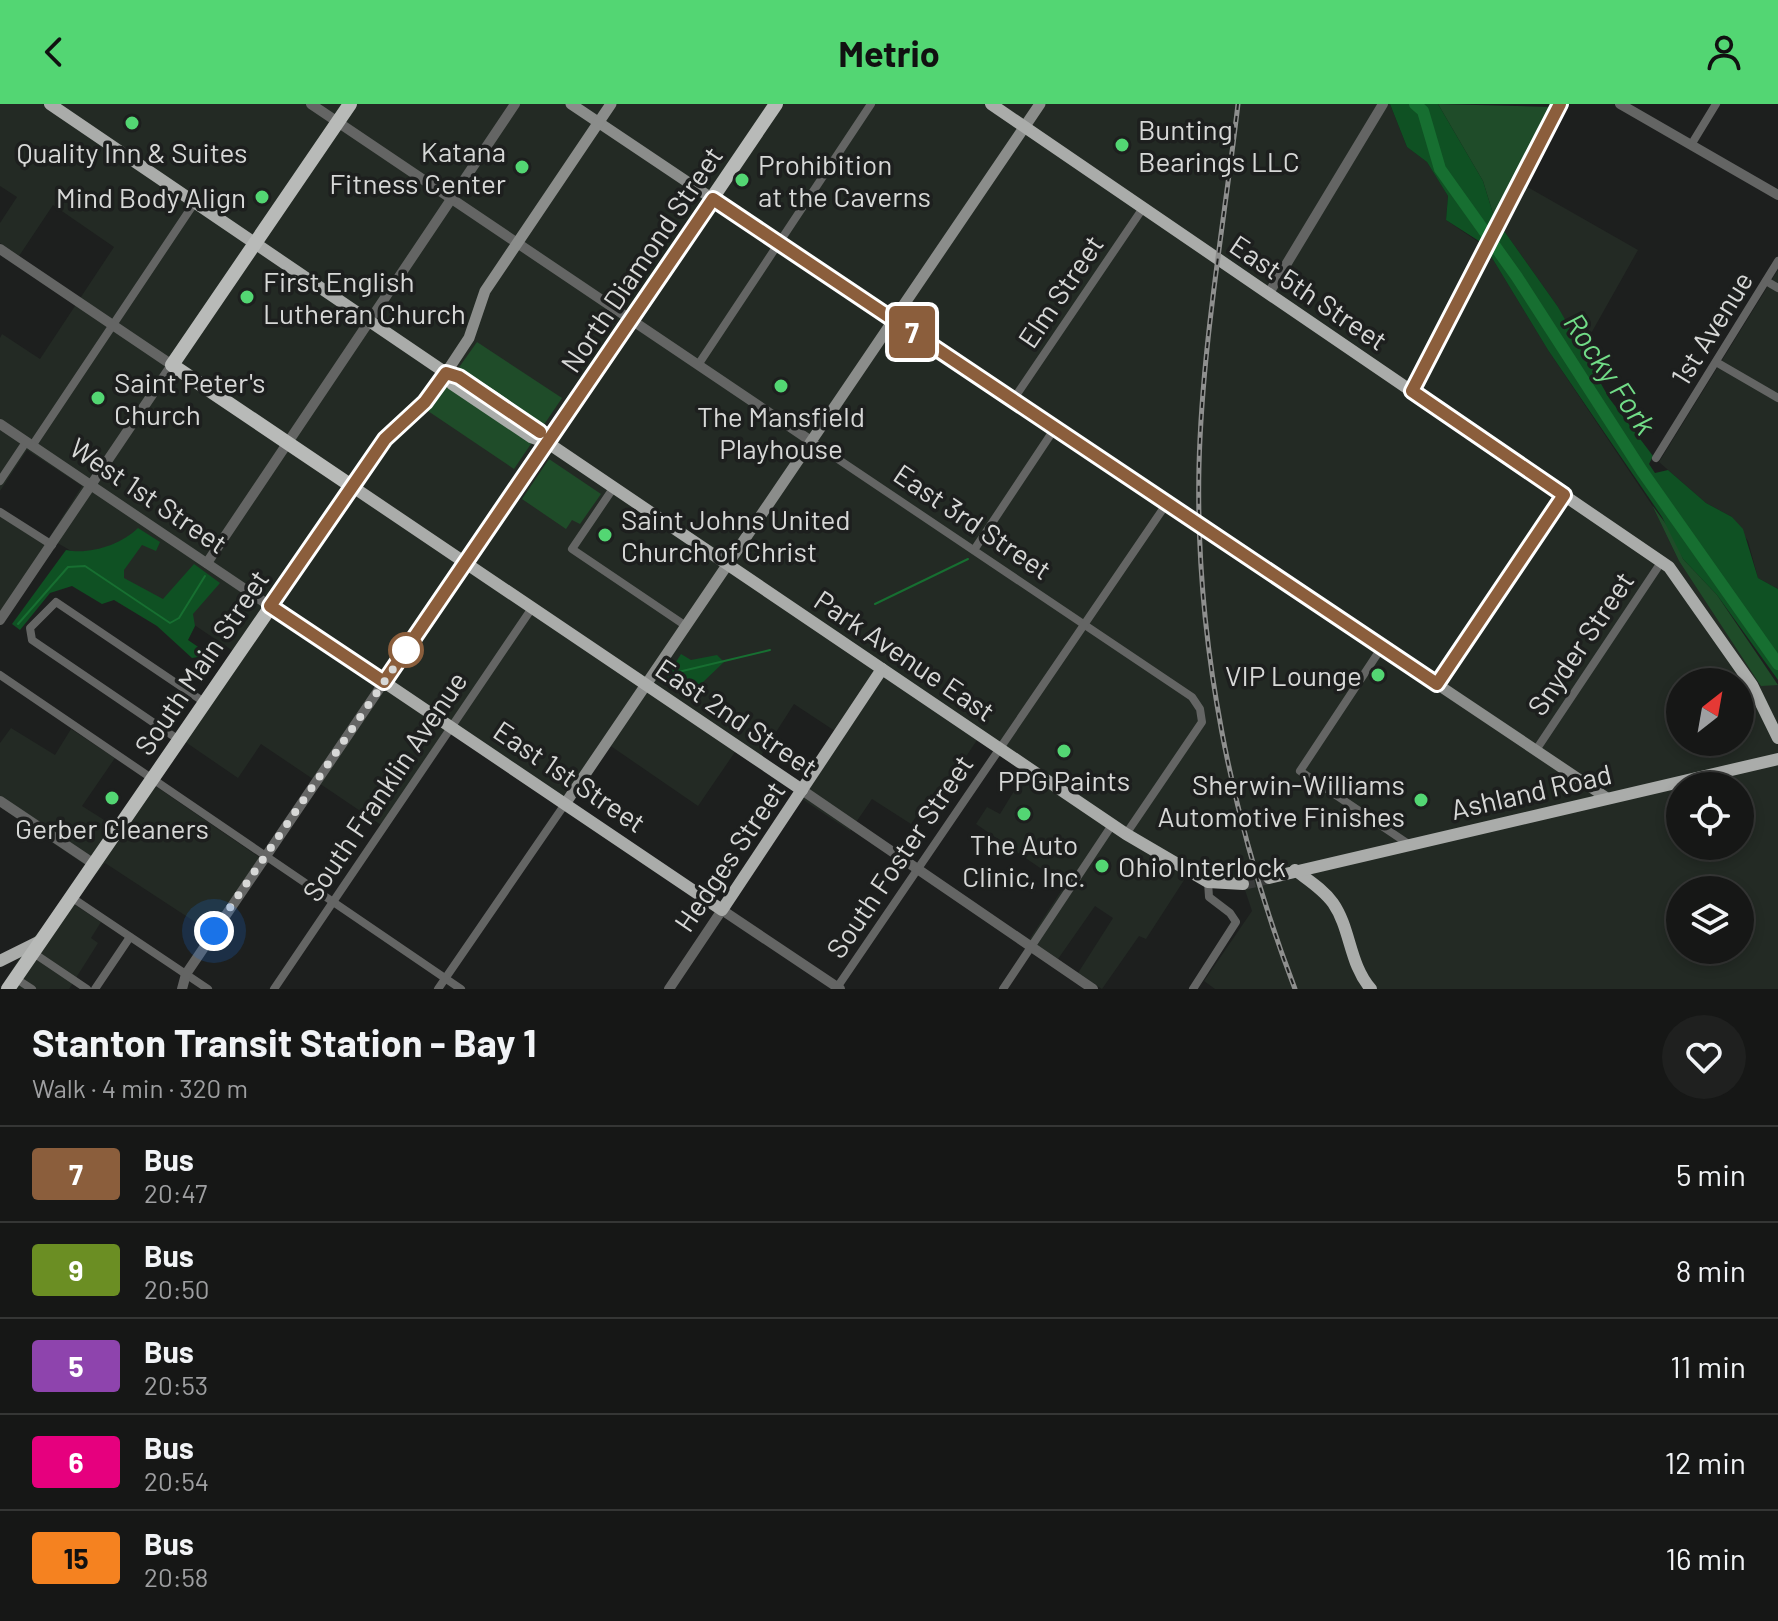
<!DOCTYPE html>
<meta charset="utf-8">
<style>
body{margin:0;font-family:Barlow,sans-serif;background:#1f201f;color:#f1f3f6;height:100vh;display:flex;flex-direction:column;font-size:30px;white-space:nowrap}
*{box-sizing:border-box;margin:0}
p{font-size:26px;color:#9e9fa1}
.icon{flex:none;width:44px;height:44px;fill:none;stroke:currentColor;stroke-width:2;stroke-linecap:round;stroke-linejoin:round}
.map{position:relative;height:885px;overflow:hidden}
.details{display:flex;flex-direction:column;background:#161716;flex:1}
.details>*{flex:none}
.badge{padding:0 16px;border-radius:6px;font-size:28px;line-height:52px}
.needle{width:52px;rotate:31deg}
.fabs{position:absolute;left:1666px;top:564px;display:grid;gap:16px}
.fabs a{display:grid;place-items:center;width:88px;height:88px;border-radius:50%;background:#161716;box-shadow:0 4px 12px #0003,0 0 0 2px #353635;font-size:40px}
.you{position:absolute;width:40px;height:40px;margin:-20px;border:6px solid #fff;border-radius:50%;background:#1a73e8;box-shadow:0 0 0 12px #1a73e833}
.map>.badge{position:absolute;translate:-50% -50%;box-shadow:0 0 0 4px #fff}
.round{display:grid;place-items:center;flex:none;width:84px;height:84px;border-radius:42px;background:#1f201f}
.head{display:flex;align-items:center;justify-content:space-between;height:136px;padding:0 32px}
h1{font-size:38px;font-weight:700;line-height:60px}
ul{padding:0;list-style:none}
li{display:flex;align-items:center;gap:24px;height:96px;padding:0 32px;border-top:2px solid #353635}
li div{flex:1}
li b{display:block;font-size:30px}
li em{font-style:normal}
li .badge{min-width:88px;font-weight:700;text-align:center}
header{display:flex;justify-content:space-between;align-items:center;height:104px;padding:0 32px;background:#53d673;color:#111;font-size:36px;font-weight:700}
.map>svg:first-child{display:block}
.built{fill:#232a24;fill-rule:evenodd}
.green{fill:#1f4c29}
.forest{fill:#0f5123}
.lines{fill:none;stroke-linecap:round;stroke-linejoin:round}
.stream{stroke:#176f31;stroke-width:2}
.river{stroke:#176f31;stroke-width:12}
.primary-tunnel{stroke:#393b3a;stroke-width:12;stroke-dasharray:12 6;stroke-linecap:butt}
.minor{stroke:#646564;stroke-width:8}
.tertiary{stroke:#646564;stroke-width:10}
.secondary{stroke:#8b8d8b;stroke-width:11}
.primary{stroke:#aaacaa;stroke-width:12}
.trunk{stroke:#b8bab8;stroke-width:14}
.rail-casing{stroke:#8e8f8e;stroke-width:5}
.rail{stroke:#1d1f1e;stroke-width:2;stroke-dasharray:6;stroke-linecap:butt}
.line-casing{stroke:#fff;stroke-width:18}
.line{stroke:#8b5e3c;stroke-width:12}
.walk{stroke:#d7d8d7;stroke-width:8;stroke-dasharray:0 14.4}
.poi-dot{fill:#53d673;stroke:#1d1f1e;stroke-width:3}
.stop-dot{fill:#fff;stroke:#8b5e3c;stroke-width:4}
.labels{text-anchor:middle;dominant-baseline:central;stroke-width:7;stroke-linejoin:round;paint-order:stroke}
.poi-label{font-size:28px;fill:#d7d8d7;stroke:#1d1f1e;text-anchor:start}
.street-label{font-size:28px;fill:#d7d8d7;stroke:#1d1f1e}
.water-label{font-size:30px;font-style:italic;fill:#71dc87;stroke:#1d1f1e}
</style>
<header><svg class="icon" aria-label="back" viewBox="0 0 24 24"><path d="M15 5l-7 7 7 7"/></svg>Metrio<svg class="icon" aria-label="person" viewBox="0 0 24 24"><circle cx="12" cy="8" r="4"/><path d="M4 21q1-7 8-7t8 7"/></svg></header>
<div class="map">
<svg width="1778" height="885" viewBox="0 0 1778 885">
<rect width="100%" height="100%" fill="#1d1f1e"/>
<!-- built -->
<g class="built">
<path d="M0,0H1390L1407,43L1427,58L1448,92L1446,116L1480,139L1489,149L1548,246L1652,401L1679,457L1761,581H1778V885H1215L1204,877L1252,807L1243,780L1188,770L1146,835L1139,832L1102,885L1078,869L1113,814L1095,802L1058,855L1029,836L1065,781L976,720L987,703L1000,710L1025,669L977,636L938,695L931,690L911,720L872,695L850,727L802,695L844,633L794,600L755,661L735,648L698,702L602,636L558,701L451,629L387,725L261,640L238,674L181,635L239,551L172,506L49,434L82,382L27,346L0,387V234L2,230L40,255L114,143L53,101L19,152L0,139V119L17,93L0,82ZM1680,578H1740V638H1680ZM1680,682H1740V742H1680ZM1680,786H1740V846H1680Z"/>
<path d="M1524,81L1638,146L1580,249L1558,203L1502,124Z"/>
<path d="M1778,166V485L1758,474L1748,437L1732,413L1706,399L1659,358Z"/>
<path d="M0,412L50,444L0,516Z"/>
<path d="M11,624L55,651L71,625L115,654L82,702L117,724L148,677L262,755L212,829L105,759L97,769L0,703V639Z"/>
<path d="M66,795L101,818L91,834L98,839L69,885H0L28,840Z"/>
</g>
<!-- green -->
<g class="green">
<path d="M1438,0L1551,3L1495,116L1483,77Z"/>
<path d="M477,238L562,294L514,365L428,307Z"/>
<path d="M549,355L601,390L580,420L572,416L566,425L522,395Z"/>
<path d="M1652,401L1674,431L1683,455L1717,491L1778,581L1761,582L1679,457Z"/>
</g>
<!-- forest -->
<g class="forest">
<path d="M1390,0H1438L1483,77L1495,116L1482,139L1446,116L1448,92L1427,58L1407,43Z"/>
<path d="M1502,124L1558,203L1609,294L1653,352L1649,360L1655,369L1668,366L1706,399L1732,413L1743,425L1758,474L1778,485V576L1717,491L1683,455L1662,413L1548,246L1489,149Z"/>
<path d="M138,424L160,438L156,447L142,441L124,466V474L163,495L194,460L220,479L193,510L195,522L188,536L207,549L205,552L192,554L157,522L114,496L102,500L72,482L50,489L20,526L12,520L66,446C89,451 121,441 138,424Z"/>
<path d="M681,550L691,556L717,551L724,558L703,578L706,586L697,590L694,597L664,577Z"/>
</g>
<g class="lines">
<!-- stream -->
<g class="stream">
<path d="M875,500L968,455"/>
<path d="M18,520L68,463L85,462L170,519L179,514L205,472"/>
<path d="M674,569L770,546"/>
</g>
<!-- river -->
<path class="river" d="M1415,0L1423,7L1440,65L1517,173L1642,367L1778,560"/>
<!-- primary-tunnel -->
<path class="primary-tunnel" d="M1243,780L1269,774"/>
<!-- minor -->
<g class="minor">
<path d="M1691,41L1716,0"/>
<path d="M1766,177L1778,184"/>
<path d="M1716,258L1778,294"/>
<path d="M698,261L871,0"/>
<path d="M1013,296L1143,104"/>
<path d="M811,337L1192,593L1200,605L1202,618L1126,730"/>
<path d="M32,342L195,98"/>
<path d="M1656,354L1778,157"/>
<path d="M0,377L26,338"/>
<path d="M614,383L572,445L686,522"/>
<path d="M0,408L52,441"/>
<path d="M974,446L1055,324"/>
<path d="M1382,543L1300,667L1407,739"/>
<path d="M0,571L461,885"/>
<path d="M1437,580L1564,391"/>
<path d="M179,636L32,536L30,524L56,498L204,598"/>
<path d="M1536,646L1662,457"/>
<path d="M71,793L208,885"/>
<path d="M32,848L87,885"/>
<path d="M15,874L32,885"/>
<path d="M95,885L130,833"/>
<path d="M274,885L532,504"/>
<path d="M438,885L565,700"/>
<path d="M836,885L1167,399"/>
<path d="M1003,885L1112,721"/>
<path d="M1193,885L1236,818L1230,809L1209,793L1208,778"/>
</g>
<!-- tertiary -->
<g class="tertiary">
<path d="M311,0L811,337"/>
<path d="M1620,0L1778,91"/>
<path d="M0,145L172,261L0,516"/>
<path d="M1269,189L1383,0"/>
<path d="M0,320L270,502"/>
<path d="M207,459L515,0"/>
<path d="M802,686L1093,885"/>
<path d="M0,697L94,760"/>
<path d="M182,885L186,870L384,578"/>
<path d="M669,885L722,806L840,885"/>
</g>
<!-- secondary -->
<g class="secondary">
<path d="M571,0L1607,694"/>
<path d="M1412,287L1560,0"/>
<path d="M353,383L385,335L432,290L469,234L485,187L611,0"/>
<path d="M565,700L1040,0"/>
</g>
<!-- primary -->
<g class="primary">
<path d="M50,0L446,269C472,274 532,318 548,339L1126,730L1208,778L1243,780"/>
<path d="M991,0L1669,463L1752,581L1778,634"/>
<path d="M446,269L452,280L531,333L548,339"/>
<path d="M353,383L802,686"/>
<path d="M384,578L722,806L882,565"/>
<path d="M1295,766C1308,776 1323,785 1333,799C1351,825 1349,860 1371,885"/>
<path d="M1269,774L1778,655"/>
<path d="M0,857L40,837"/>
</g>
<!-- trunk -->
<g class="trunk">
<path d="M270,502L384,578L776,0"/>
<path d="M8,885L353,383L172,261L350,0"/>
</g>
<!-- rail casing -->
<g class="rail-casing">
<path id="rail" d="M1238,0C1224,120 1202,242 1199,362C1195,539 1232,720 1295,885"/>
</g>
<!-- rail -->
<use href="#rail" class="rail"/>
</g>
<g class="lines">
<!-- line casing -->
<g class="line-casing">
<path id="line" d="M540,328L459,273L446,269L425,298L385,335L270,502L384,578L713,95L1437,580L1564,391L1412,287L1560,0"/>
</g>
<!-- line -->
<use href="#line" class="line"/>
<!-- walk -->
<path class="walk" d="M214,827L406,546"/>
</g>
<!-- markers -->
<g class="poi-dot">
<circle cx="132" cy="19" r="8"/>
<circle cx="1122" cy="41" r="8"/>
<circle cx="522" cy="63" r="8"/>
<circle cx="742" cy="76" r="8"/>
<circle cx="262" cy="93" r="8"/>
<circle cx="247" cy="193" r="8"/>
<circle cx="781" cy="282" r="8"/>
<circle cx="98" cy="294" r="8"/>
<circle cx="605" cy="431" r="8"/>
<circle cx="1378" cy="571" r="8"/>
<circle cx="1064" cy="647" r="8"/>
<circle cx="112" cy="694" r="8"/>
<circle cx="1421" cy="696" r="8"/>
<circle cx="1024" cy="710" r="8"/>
<circle cx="1102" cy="762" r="8"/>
</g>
<circle class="stop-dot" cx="406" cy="546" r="16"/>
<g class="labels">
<!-- poi labels -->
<g class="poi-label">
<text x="1138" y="25">Bunting<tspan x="1138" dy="32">Bearings LLC</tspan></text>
<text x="506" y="47" text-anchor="end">Katana<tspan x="506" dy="32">Fitness Center</tspan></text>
<text x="132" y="48" text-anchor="middle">Quality Inn &amp; Suites</text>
<text x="758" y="60">Prohibition<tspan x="758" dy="32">at the Caverns</tspan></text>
<text x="246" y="93" text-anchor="end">Mind Body Align</text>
<text x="263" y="177">First English<tspan x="263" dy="32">Lutheran Church</tspan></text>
<text x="114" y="278">Saint Peter's<tspan x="114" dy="32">Church</tspan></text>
<text x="781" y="312" text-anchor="middle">The Mansfield<tspan x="781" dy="32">Playhouse</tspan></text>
<text x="621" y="415">Saint Johns United<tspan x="621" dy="32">Church of Christ</tspan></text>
<text x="1362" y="571" text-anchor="end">VIP Lounge</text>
<text x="1064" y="676" text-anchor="middle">PPG Paints</text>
<text x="1405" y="680" text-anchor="end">Sherwin-Williams<tspan x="1405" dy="32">Automotive Finishes</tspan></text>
<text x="112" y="724" text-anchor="middle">Gerber Cleaners</text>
<text x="1024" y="740" text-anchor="middle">The Auto<tspan x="1024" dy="32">Clinic, Inc.</tspan></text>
<text x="1118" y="762">Ohio Interlock</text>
</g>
<!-- street labels -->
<g class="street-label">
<text transform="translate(641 155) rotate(-56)">North Diamond Street</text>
<text transform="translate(1060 187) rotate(-56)">Elm Street</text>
<text transform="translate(1309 188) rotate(34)">East 5th Street</text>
<text transform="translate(1711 224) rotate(-58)">1st Avenue</text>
<text transform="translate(149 391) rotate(34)">West 1st Street</text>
<text transform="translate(973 417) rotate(34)">East 3rd Street</text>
<text transform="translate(1580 539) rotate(-56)">Snyder Street</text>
<text transform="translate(905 551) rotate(34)">Park Avenue East</text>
<text transform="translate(201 558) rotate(-56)">South Main Street</text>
<text transform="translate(737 613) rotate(34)">East 2nd Street</text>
<text transform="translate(570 672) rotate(34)">East 1st Street</text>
<text transform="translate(384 682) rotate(-56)">South Franklin Avenue</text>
<text transform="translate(1531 687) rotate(-13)">Ashland Road</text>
<text transform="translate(729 752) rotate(-56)">Hedges Street</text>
<text transform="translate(899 752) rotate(-56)">South Foster Street</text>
</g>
<!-- water labels -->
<g class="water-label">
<text transform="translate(1611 269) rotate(56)">Rocky Fork</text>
</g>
</g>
</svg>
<div class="fabs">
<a><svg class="needle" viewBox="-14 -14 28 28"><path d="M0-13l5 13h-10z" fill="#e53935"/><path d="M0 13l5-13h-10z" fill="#9e9fa1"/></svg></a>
<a><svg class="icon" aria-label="locate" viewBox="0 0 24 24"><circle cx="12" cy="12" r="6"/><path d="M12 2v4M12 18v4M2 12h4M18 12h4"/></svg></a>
<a><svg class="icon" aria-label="layers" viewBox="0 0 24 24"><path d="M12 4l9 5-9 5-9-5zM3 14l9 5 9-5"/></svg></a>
</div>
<div class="you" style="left:214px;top:827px"></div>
<b class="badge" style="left:912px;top:228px;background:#8b5e3c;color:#fff">7</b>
</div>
<section class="details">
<div class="head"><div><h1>Stanton Transit Station - Bay 1</h1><p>Walk · 4 min · 320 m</p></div><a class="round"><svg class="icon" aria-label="heart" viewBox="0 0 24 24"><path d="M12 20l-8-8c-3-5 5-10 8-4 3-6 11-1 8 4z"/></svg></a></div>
<ul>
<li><span class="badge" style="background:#8b5e3c;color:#fff">7</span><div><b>Bus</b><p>20:47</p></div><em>5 min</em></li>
<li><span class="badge" style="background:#6b8e23;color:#fff">9</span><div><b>Bus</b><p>20:50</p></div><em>8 min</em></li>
<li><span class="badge" style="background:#8e44ad;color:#fff">5</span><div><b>Bus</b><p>20:53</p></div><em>11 min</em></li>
<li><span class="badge" style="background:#e6007e;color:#fff">6</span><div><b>Bus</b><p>20:54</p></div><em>12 min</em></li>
<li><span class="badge" style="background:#f58220;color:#111">15</span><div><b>Bus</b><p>20:58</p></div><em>16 min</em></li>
</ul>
</section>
